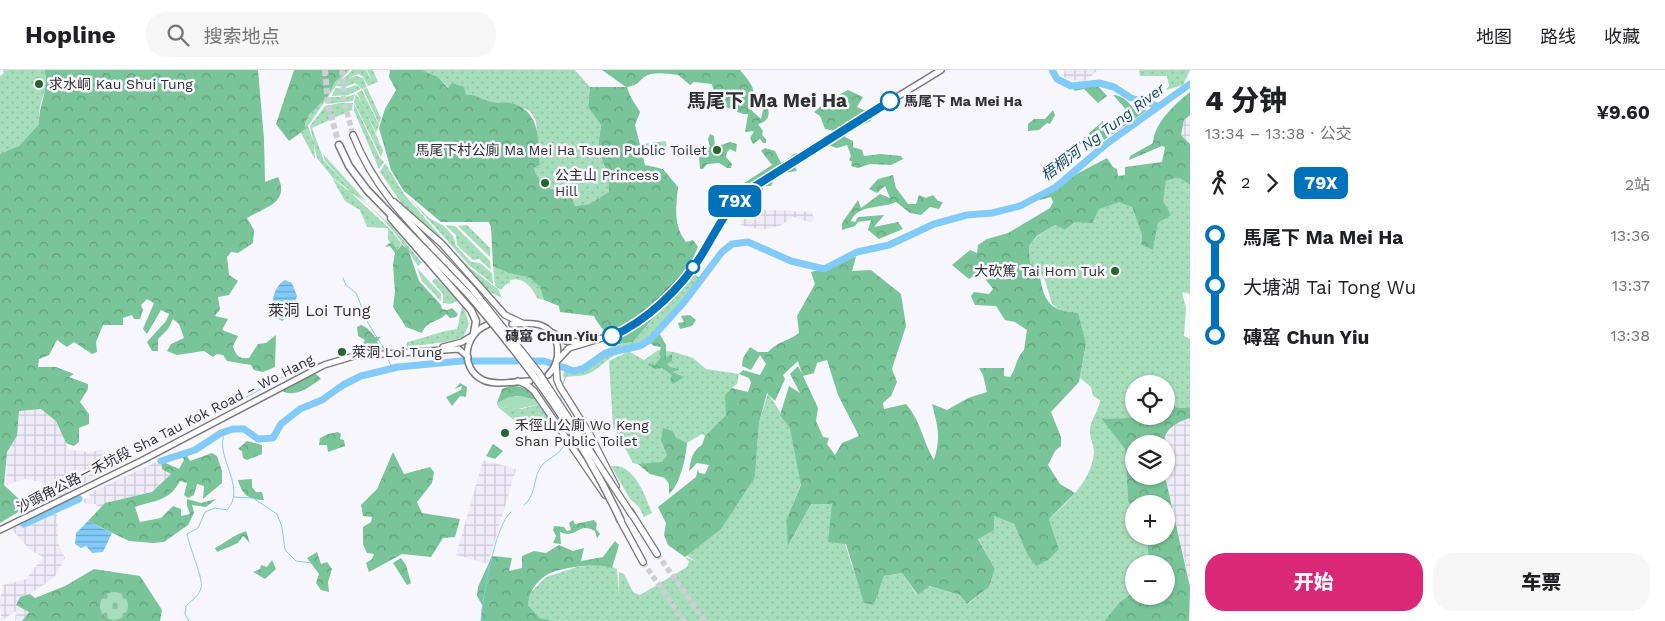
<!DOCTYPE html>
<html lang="zh">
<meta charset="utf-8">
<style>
body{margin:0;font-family:"Work Sans","Noto Sans SC",sans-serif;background:#f6f6f6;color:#202124;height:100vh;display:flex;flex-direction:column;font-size:19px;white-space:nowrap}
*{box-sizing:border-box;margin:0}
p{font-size:16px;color:#757577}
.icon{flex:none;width:28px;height:28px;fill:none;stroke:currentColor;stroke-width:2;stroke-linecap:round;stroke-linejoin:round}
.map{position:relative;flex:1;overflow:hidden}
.drawer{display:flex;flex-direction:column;background:#fff;width:475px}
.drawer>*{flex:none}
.badge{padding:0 10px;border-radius:8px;font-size:18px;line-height:32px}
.controls{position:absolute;left:1125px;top:305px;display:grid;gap:10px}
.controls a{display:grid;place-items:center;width:50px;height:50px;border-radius:50%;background:#fff;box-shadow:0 1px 4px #0004;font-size:25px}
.map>.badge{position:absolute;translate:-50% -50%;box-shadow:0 0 0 2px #fff}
.legs{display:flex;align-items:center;gap:8px;height:55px;padding:0 15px;font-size:16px}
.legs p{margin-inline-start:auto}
.headline{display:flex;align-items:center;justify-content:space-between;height:85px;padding:0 15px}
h1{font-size:28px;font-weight:800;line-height:38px}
.primary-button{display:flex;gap:10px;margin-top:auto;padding:10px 15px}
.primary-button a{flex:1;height:58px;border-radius:20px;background:#db2777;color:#fff;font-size:20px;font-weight:800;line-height:58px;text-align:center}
.primary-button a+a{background:#f6f6f6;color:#202124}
ul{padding:0 15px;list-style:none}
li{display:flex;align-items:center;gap:18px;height:50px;font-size:19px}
li i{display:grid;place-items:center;width:8px;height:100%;margin:0 6px;background:currentColor}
li i::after{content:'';width:12px;height:12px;margin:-6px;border:4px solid;border-radius:50%;background:#fff}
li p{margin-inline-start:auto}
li:first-child i{background:linear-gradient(#0000 50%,currentColor 0)}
li:last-child i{background:linear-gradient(currentColor 50%,#0000 0)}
header{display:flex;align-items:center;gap:30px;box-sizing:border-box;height:70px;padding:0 25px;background:#fff;border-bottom:1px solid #e0e0e0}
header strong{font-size:24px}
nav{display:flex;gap:28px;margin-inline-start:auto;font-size:18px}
.search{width:350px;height:45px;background:#f6f6f6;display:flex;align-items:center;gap:12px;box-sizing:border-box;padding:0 18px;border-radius:20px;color:#757577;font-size:19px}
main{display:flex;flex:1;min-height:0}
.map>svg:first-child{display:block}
.industrial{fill:url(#industrial-grid)}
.grass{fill:url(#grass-dots)}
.forest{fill:url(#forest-crowns);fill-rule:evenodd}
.cemetery{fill:url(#cemetery-stones)}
.park{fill:url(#park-crowns)}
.garden{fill:#a6ddbb}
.water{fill:url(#water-rules)}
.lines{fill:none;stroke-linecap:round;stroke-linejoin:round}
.stream{stroke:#81cafa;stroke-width:1}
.river{stroke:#81cafa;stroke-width:7}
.trunk-tunnel{stroke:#d0ced5;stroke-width:5.5;stroke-dasharray:5.5 3;stroke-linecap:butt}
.motorway-tunnel{stroke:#d0ced5;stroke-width:6;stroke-dasharray:6 3;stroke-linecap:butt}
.secondary-casing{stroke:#7b797f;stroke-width:8}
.trunk-casing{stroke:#7b797f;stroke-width:8}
.motorway-casing{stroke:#7b797f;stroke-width:9}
.secondary{stroke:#fff;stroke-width:5}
.trunk{stroke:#fff;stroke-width:5.5}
.motorway{stroke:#fff;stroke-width:6}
.trunk-bridge-casing{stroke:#7b797f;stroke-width:8;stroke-linecap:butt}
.motorway-bridge-casing{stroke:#7b797f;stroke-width:9;stroke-linecap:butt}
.trunk-bridge{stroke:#fff;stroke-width:5.5}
.motorway-bridge{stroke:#fff;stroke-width:6}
.line-1-casing{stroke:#fff;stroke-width:11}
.line-1{stroke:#0072bc;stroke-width:8}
.poi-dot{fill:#28662e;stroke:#f8f6fd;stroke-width:2}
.stop-1-dot{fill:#fff;stroke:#0072bc;stroke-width:2.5}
.labels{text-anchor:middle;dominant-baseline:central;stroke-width:5;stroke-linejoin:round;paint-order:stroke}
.poi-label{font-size:14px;fill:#313033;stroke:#f8f6fd;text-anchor:start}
.stop-label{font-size:14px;font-weight:bold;fill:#313033;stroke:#f8f6fd;text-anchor:start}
.street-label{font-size:14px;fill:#313033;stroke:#f8f6fd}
.water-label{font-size:15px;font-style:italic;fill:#134c6b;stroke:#f8f6fd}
.quarter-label{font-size:16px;fill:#313033;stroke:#f8f6fd}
.district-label{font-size:19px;font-weight:bold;fill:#313033;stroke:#f8f6fd}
</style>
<header>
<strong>Hopline</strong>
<div class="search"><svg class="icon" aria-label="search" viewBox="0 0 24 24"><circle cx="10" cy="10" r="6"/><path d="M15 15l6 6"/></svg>搜索地点</div>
<nav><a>地图</a><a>路线</a><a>收藏</a></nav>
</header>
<main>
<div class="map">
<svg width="1190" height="551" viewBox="0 0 1190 551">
<defs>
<pattern id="industrial-grid" width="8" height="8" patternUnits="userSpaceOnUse" patternTransform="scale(1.25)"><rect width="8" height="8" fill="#efebf9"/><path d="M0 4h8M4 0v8" fill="none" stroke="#cdcad6"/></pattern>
<pattern id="grass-dots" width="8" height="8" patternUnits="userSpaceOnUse" patternTransform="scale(1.25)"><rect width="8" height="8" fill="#a6ddbb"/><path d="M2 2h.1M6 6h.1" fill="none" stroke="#8fbea1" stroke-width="1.8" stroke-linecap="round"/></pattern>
<pattern id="forest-crowns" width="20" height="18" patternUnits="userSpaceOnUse" patternTransform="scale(1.25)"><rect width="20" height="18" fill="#79c498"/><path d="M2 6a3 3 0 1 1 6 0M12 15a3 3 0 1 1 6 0" fill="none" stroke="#64a07d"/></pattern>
<pattern id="cemetery-stones" width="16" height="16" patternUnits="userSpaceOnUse" patternTransform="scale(1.25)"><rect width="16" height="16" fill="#a6ddbb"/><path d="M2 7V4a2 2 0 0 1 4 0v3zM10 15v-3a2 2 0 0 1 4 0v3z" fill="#8fbea1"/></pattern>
<pattern id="park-crowns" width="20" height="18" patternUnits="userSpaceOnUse" patternTransform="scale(1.25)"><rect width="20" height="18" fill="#a6ddbb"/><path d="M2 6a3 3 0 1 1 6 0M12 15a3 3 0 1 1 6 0" fill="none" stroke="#8fbea1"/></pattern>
<pattern id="water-rules" width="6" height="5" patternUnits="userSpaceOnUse" patternTransform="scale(1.25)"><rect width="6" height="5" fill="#81cafa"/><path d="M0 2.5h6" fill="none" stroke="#6aa4cb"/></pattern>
</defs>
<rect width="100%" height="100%" fill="#f8f6fd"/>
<!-- industrial -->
<g class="industrial">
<path d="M1065,0H1098L1087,10L1080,12L1063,7Z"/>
<path d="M1190,45V74L1181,65L1184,50Z"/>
<path d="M751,122L753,136L757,139L812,142L814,148L812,153L794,147L779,156L762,160L740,155L750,138L747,126Z"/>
<path d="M41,339L58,352L68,380L90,382L103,379L109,399L51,432L42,412L24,409L6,415L7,382L17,366L19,341Z"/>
<path d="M1190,348V513L1165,406L1166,374H1164V370L1174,354Z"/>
<path d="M483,390L516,399L488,494L456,485Z"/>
<path d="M154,393H160L162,399L171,404L152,422L105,433L100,439L96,434H86L81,430L90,427L89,423Z"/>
<path d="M57,443L58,473L65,488L54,508L30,524L18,528L16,535L29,542L23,550L15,551L16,541L1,551L0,529L3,515L26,509L43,487L30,480L11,459L20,453L22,458Z"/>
</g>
<!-- grass -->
<g class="grass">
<path d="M3,0H44L46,5L55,4C44,19 38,35 39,54L19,76L3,84H0V6L4,3Z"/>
<path d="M348,0H350C333,16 322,37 308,56L314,73L315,89L301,63L306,59L305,53L309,45L328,26L335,12Z"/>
<path d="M352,0H366L373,13L367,0H373L378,12L368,16L363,7L359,4L342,10Z"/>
<path d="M421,0H575L590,17L588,37L601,55L598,78L608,105L609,122L589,134L575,136L571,126C554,121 539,116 534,98L540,95L536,51L530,41L514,34L484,31L466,25L464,22L449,18L439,8Z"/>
<path d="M1139,0H1190L1183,15L1166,20L1169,16L1167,6H1140Z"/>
<path d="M356,6L363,8L367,17L362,19L355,13L345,17L336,16L341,10Z"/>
<path d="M356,15L361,19L348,25L332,26L335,18L345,19Z"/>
<path d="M367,18L381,48L379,54L363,19Z"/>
<path d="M362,20L379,55L376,63L357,23Z"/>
<path d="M355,24L353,31L326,34L331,27H347Z"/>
<path d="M356,24C368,41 374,63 383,80L381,87L354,32Z"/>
<path d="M340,33H353L352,40L312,58L324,91L355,124L325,91L323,84L366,131L358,126L392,156L422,193L418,196C401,169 378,139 350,122L390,159L402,174L397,180L388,170V158L367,157L360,140L345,131L332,108L349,121L348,119L333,108L317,88L310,56L325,36Z"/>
<path d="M354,33L380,88L384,92L379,99L354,41Z"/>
<path d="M385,93L404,124L450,177L470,198L498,219L502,228L488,221L440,170L402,134L380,102Z"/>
<path d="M1177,106L1190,115V224L1182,222L1186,238L1184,266L1190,269V338H1176L1174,325L1169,339H1166V314H1134L1135,346L1128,350L1102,348L1125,379L1128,431L1134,438V466H1147L1149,494H1134V521L1120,532L1104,551H549L540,548L528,535V525L546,507L577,497L604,494L617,499L619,524V502L624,504L633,522L640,525L687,497L689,492L685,487L695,491L686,485L755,407L759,353L768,323L794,364L801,414L786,450L789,475L811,434H833L851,493L867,532L874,535L884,506L902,503L917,525L928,516L960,525L968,534L989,517L995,499L978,468L994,446L1014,454L1027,484L1059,479L1049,449C1068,432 1092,410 1094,382C1094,375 1089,367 1090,359C1091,348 1099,341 1100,330L1093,326L1091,317L1080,308L1086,274L1064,243L1052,234L1045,210L1038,199L1030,193L1029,176L1038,166L1055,155L1066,160C1076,150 1106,130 1120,132C1124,133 1128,135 1132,137L1142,165L1141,175L1153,180L1166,111Z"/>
<path d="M408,127L429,148L444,156L453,166L456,176L471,192L480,193L492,203L493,214L470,196Z"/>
<path d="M445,155L455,156L490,191L491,200L479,189L473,190L457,175L456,165Z"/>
<path d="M467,155L490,178V187L458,156Z"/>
<path d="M493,196L508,203L530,206L540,217L544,230L537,228C532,217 523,206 510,210V213L505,215L501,220L495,216Z"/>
<path d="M417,198L441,224V231L422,211Z"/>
<path d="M692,203L703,209L660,255L646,274L630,282L644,290L658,280L674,282L693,288L706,299L739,304L737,314L732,318L726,345L705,366L702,364L687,373L679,370L673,361L661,371L667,385L661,394L645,396L633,393L613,356L609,291L627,282C609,284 605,295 590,303C582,307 571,306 563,307L565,294L574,298L587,295C597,280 616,274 633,272Z"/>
<path d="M436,208L458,231L450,234L443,233V224L432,211Z"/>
<path d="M463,235L469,254L463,267L445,272L407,277V272C424,268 441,261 457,259C460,251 459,244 463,235Z"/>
<path d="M540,334L554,355L553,360L521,356L498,337L522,339Z"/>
<path d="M611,396C634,393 645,425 652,443L644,447L639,437L630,429Z"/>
</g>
<!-- forest -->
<g class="forest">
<path d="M44,0H258L264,69L265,112L278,107C290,133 265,137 247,148L254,160L253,173L238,183L231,182L227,187L229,205L238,211L229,225L218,227L220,239L215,246L228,249L222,260L238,266L233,276C236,286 239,289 249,288L258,274L266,273L276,265L275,297L263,302L254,300L251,295L227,291L223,285L217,284L213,287L204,281L177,285L167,281L171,274L184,268L179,254L173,249L168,259L158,269V281H152L147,272L166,251L169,244L161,240L147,264L143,259L154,233L147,229L141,235L143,240L140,249H134L132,245L123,248V255H103L96,272L97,282L92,284L74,272L67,277L57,270L49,285L39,289L38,297H56L74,304L69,307L88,314V319L80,332L89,344V354L79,358V372L74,376L66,373L56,351L41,339L19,341L17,366L7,382L4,415L20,430L14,441L23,439L0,453V84L19,76L39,54C38,35 51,16 44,0Z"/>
<path d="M294,0H348L335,12L328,26L309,45L305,53L306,59L289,71L276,54Z"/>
<path d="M390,0H422L439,8L448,18L452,13L464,17L466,25C476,24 479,29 488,31C497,34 507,31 515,34C541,44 538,71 540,95L534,98C539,116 554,121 571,126L575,136L589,134L609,122L608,105L598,78L601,55L588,37L590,17H626L602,0H740C753,16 757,18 750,39L761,49L764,36L768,38C770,47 767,52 758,54L763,61L762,65L766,69V73H763L760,69L753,74L750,68L754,61L745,62L748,44H743L711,31L708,29L714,23L712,14L694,12L690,15L678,5C668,4 653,1 644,7C636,14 640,14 627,17C630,28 635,33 640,42L635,55L645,95L663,99L678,117C676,137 673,155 686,172L693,170L698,177L681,215L633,272L613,275C609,264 599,257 594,246L560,242L559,236L544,230L540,217L529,207L508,203L493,196L491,157L489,152H441L404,121L391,100L379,58L385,39L396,20L389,7Z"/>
<path d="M1081,14L1083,17L1098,16L1107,26L1098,33L1084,19L1075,21L1072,17Z"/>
<path d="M848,20L863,27L857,37L866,41L870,37L871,42L862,44V48L858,46L852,50L853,52L856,55L871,48V51L854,59L851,53L848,55L851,61L849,64L846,62L845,67L853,71V77L862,80L864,86L881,84L901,86L903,89L891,95L870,94L858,98L851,96L852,92L849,90L851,86L847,75L837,78L825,74H833L839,69V62L825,59L820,46L814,42L827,31Z"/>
<path d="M1190,22V45L1184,50L1181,65L1190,74V115L1178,107L1166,111L1163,131L1171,145L1158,153L1153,180L1141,175L1142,165L1132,137L1119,132L1099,139L1092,153L1075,152L1065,160L1055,155L1037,166L1029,176L1030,193L1038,199L1033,201L1040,206C1044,233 1051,241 1078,243L1086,274L1079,312L1051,342L1061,367V376L1055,381L1048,395L1060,414L1075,423L1049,449L1059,479L1048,490L1036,496L1027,484L1014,454L994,446V460L978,469L995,499L989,517L967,534L960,525L929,516L918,525L902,503L884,506L874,535L864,533L846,474L828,472L832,434H811L788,476L786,450L801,415L790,358L780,345L789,316L800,323L790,304L798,296L802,304L798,291L783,305L785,309L775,331L767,323L759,353L755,407L721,459L685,487L668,475L664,465L666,453L658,437L696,407L698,399L699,403L705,404L709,395L697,393L689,401C691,389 692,381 702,375L705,366L726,345L725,325L732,318L748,322L751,313L749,308L739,304L743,300L760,305L766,294L760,285L751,300L742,296L743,288L750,277L758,282H768C780,270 787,272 799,263L797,246L815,214L811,202C827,199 839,189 856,187L852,201L871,200L901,224L906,256L892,299L897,312L891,326L883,333L884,339L906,334C921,351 923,372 934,390C941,366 938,358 932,334L947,340L968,328L987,322L983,305L979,298H1004V306L1010,307C1017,298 1015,289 1024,280L1027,260L1015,252L1005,250L996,236L975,235L971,226L974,222L989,224L993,219L980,202L969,209L952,195L970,180L977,183L978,175L987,169L1008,163L1050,138L1053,132L1051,127L1040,130L1037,125L1107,88L1113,97L1117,99L1118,106L1125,105V97L1162,92L1165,77L1162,76L1129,90L1130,86L1153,73C1154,53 1175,34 1190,22ZM827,290L838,325L859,366L842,373L835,385L827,374L829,368L823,367L816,351L818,338L803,306L814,303L817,293Z"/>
<path d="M1113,25C1123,25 1130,33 1135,41L1144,38L1146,41L1104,70L1099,60L1096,61L1087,72L1075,76V71L1079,72L1103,51L1105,61L1129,43Z"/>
<path d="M1053,40L1055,45L1050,54L1047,53L1039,60L1028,61V54L1034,49H1045Z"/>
<path d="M710,64L714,66L715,77L730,72L737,74L736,82L730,79L727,82L726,87L732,94L731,98H727L719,93L707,94L703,99H700L699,87L705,78L710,77L708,69Z"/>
<path d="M765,78L775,81L781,93L789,89L793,84L799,83L794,94L797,101L777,104L771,116H764L762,122L756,124L743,122L741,115L772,95L761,81Z"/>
<path d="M893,105L896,118L908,134H916L919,125L926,128L933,125L938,131L943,132L939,139L930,137L921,145L910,143L896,132C881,139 858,134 851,151L855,152L858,147L884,145L874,157L898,152L903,159L879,169L868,160L871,150L858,152L855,156L842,160V153L858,130L861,138L880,124L890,128L885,116L877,123L869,119L878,109Z"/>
<path d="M389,173L393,174L397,180L402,175L408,179L419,211L441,235L442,239L447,240L452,238L458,244L456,247L450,248L446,244C439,252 426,251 422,263L406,257L393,237L395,222L393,195L395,183L390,176L385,177Z"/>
<path d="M690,245L696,250L692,256L680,259L678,253L684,252L681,246Z"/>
<path d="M361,255L367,258L375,267H380L377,272L382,276L379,279L364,280L361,277L365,270L358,266L357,257Z"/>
<path d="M658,261L666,275V288L672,284V291L667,294L670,297L680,299L672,302L684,307L673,314L670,310L672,305L662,298L655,299L648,295L649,293L655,295L661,287L659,284L661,277L654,276L646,270Z"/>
<path d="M316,304L321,309C309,317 296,328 282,321L299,309Z"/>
<path d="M460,313L467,317L466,327L460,326L452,336L446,327L461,320L462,316L455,319Z"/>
<path d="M513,315L527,319L537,330L516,326L497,333L502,319Z"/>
<path d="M1173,324L1176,338H1190V348C1178,352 1164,358 1164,374H1134V406H1165L1190,517L1189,551H1104L1120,532L1134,521V526H1166V494H1149L1147,466H1166V434H1134V438L1128,431L1125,379L1101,348C1124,350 1143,346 1166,346L1168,327Z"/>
<path d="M663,358L673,361L677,368L687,373C686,387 680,415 669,424V414L665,408L650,404L638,394L662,392L667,385L661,371Z"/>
<path d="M338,362L341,364L340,369L344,370L345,376L328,382L327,375H319L320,368L328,364Z"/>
<path d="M247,371L262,375V384L247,390L243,388L242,381L238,379Z"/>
<path d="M493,374L503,381L495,389L486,386Z"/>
<path d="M195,380L187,386L190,391L212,383L217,386L222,401V413L203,429L204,416L197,414L194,425L188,428L184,425L187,413L180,411C169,432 154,430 135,437L140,452L161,448L173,436L181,439V446L190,444L187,436V429L201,433L216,429L206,437L192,435L194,443L188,455L164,472L153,473L129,471L88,451L105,433L152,422L171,404L162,399L161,391L179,399L184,390L182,386L184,383Z"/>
<path d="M393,382L404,404L430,397L434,402L432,413L417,432L422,443L460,449L455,467L443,468L431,487L402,484L369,502L366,493L372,489L374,484L367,483L363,474V457L371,452L372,447L363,446L361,435L377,419Z"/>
<path d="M252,409V417L256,422H262L264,430C249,430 242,425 238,410Z"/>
<path d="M573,450L575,454L594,450L597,454L596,459L600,464L597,468L595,461C581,453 579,463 568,464C565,464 563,463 560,462L561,474L553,473L556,466L553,460L554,456L564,457L567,461L571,460L569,453Z"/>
<path d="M246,461L250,473L243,466L238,473L217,482L215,478C226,472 234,465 246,461Z"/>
<path d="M615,471L619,475L612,498C599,492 557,497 545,506C535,513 528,524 528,535L540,548L552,551H481L482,535L477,526L478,517L492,486L512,488L509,501L522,498V486L534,481L546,483L559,475L573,481L584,478L581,491L603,487Z"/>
<path d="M317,482L321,494L327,492L332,499L328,512L329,522L321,520L316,513L319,504L307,488Z"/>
<path d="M401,488L406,495L411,513L407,515L393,493Z"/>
<path d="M272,490L276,499L265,509L253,502L260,499L261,495L267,497Z"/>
<path d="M94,499L140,506L162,540L160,551H22L29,542L16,535L20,527L30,524L35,528L65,516Z"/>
</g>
<!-- cemetery -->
<circle class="cemetery" cx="114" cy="536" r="14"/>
<!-- park -->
<path class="park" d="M666,71L667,83L645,86L643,74Z"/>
<!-- garden -->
<path class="garden" d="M521,326L537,330L540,334L518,339L498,337L497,333L509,327Z"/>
<!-- water -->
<g class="water">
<path d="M285,210L292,213L297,226L290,246L282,251L275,247C271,233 272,218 285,210Z"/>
<path d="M88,451L112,463L103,482L92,483L86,476L81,478L75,474L76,463Z"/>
</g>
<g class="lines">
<!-- stream -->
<g class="stream">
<path d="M343,208L346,215L356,223L368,253L386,282"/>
<path d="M354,280L383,278"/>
<path d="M387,286L392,299"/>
<path d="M562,316L568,301"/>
<path d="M561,322V333"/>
<path d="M239,331L314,290"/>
<path d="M234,427L253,428L277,444L282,457L285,480L296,491L312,493"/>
<path d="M524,435C536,425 533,412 539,400C545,387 560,388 565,372"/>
<path d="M189,551L185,544L186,536C192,530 199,526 201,518C204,509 189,477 187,464L198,458L205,442L215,438L227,440C248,417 213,386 225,362"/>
<path d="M481,551C482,530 495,454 511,442"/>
</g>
<!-- river -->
<g class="river">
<path d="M1052,0L1057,9L1071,16L1099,13L1114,17L1131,28L1158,36"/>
<path d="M532,291H544L574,301L584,298L606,283L640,276L651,269L685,231L722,182L732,174L748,172L791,191L824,199L857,182L889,175L934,154L967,145L992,143L1020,136L1056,117L1105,75L1190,14"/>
<path d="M161,391L195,380L221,363L233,359H244L258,369L273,368L281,354L300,339L322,330L343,315L361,306L398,297L461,291H516"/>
<path d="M24,454L79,429"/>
</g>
<!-- trunk-tunnel -->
<g class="trunk-tunnel">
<path d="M342,0L344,31L353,65"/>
<path d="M657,484L705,551"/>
<path d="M643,492L684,551"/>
</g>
<!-- motorway-tunnel -->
<path class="motorway-tunnel" d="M325,0L328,34L339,75"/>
<!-- secondary casing -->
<g class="secondary-casing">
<g id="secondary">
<path d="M512,254C521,254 531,252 540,255C561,262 563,291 548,305"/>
<path d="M487,255C464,264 459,298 483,310C496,316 516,311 530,311"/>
<path d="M553,263L566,271L580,272"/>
<path d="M443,277L462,272L472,266"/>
<path d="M558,290L569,278L619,263L646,246L691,200L727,142L741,125L789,93L941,0"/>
<path d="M0,460L141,391L324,295L354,286L459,279L468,287"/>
</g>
</g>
<!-- trunk casing -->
<g class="trunk-casing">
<g id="trunk">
<path d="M353,65C378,130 428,170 473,220"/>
<path d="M394,132L442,174L505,245L524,254"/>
<path d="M556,294L557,310L560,317L589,363L616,416"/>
<path d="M518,311L527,315L534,321L605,425"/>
<path d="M630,441L657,484"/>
<path d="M619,448L643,492"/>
</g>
</g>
<!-- motorway casing -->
<g class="motorway-casing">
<g id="motorway">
<path d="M339,75L349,96L367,120L469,225"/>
<path d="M391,148L471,240L476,251L474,263"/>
</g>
</g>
<!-- secondary -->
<use href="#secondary" class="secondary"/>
<!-- trunk -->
<use href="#trunk" class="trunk"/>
<!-- motorway -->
<use href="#motorway" class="motorway"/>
<!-- trunk-bridge casing -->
<g class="trunk-bridge-casing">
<path id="trunk-bridge" d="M473,220L539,303L632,445"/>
</g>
<!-- motorway-bridge casing -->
<g class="motorway-bridge-casing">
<path id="motorway-bridge" d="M469,225C528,294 583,368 621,451"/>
</g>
<!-- trunk-bridge -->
<use href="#trunk-bridge" class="trunk-bridge"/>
<!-- motorway-bridge -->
<use href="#motorway-bridge" class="motorway-bridge"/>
</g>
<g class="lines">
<!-- line-1 casing -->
<g class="line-1-casing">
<path id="line-1" d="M612,266C646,252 682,217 701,186C714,165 724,143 741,125L890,31"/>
</g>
<!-- line-1 -->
<use href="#line-1" class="line-1"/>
</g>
<!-- markers -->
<g class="poi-dot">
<circle cx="39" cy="14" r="5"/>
<circle cx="717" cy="80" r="5"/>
<circle cx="545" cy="113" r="5"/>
<circle cx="1115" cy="201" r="5"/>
<circle cx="342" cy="282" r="5"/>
<circle cx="505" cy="363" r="5"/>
</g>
<g class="stop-1-dot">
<circle cx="890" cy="31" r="9"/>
<circle cx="693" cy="197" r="6"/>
<circle cx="612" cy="266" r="9"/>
</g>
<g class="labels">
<!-- poi labels -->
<g class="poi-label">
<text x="49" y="14">求水峒 Kau Shui Tung</text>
<text x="707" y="80" text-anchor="end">馬尾下村公廁 Ma Mei Ha Tsuen Public Toilet</text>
<text x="555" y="105">公主山 Princess<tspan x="555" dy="16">Hill</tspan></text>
<text x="1105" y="201" text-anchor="end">大砍篤 Tai Hom Tuk</text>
<text x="352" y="282">萊洞 Loi Tung</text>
<text x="515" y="355">禾徑山公廁 Wo Keng<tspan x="515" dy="16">Shan Public Toilet</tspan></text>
</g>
<!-- stop labels -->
<g class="stop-label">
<text x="904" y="31">馬尾下 Ma Mei Ha</text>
<text x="598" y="266" text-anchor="end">磚窰 Chun Yiu</text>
</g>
<!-- street labels -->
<g class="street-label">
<text transform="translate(165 363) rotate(-27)">沙頭角公路－禾坑段 Sha Tau Kok Road – Wo Hang</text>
</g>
<!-- water labels -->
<g class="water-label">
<text transform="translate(1103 62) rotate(-37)">梧桐河 Ng Tung River</text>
</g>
<!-- quarter labels -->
<g class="quarter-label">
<text x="319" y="240">萊洞 Loi Tung</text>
</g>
<!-- district labels -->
<g class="district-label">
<text x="767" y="30">馬尾下 Ma Mei Ha</text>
</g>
</g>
</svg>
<div class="controls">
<a><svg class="icon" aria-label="locate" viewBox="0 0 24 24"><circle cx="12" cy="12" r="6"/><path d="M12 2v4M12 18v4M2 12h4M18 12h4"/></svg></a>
<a><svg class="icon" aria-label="layers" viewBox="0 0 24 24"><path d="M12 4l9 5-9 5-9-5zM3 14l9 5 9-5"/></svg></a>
<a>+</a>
<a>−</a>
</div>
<b class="badge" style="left:735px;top:131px;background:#0072bc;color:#fff">79X</b>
</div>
<section class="drawer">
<div class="headline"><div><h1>4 分钟</h1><p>13:34 – 13:38 · 公交</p></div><b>¥9.60</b></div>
<div class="legs"><svg class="icon" aria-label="walk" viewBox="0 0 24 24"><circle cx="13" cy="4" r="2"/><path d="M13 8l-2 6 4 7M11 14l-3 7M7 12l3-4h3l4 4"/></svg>2<svg class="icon" aria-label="forward" viewBox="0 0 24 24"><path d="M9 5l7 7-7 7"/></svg><b class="badge" style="background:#0072bc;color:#fff">79X</b><p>2站</p></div>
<ul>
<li><i style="color:#0072bc"></i><b>馬尾下 Ma Mei Ha</b><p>13:36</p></li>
<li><i style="color:#0072bc"></i><span>大塘湖 Tai Tong Wu</span><p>13:37</p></li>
<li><i style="color:#0072bc"></i><b>磚窰 Chun Yiu</b><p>13:38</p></li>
</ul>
<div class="primary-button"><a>开始</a><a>车票</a></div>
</section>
</main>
